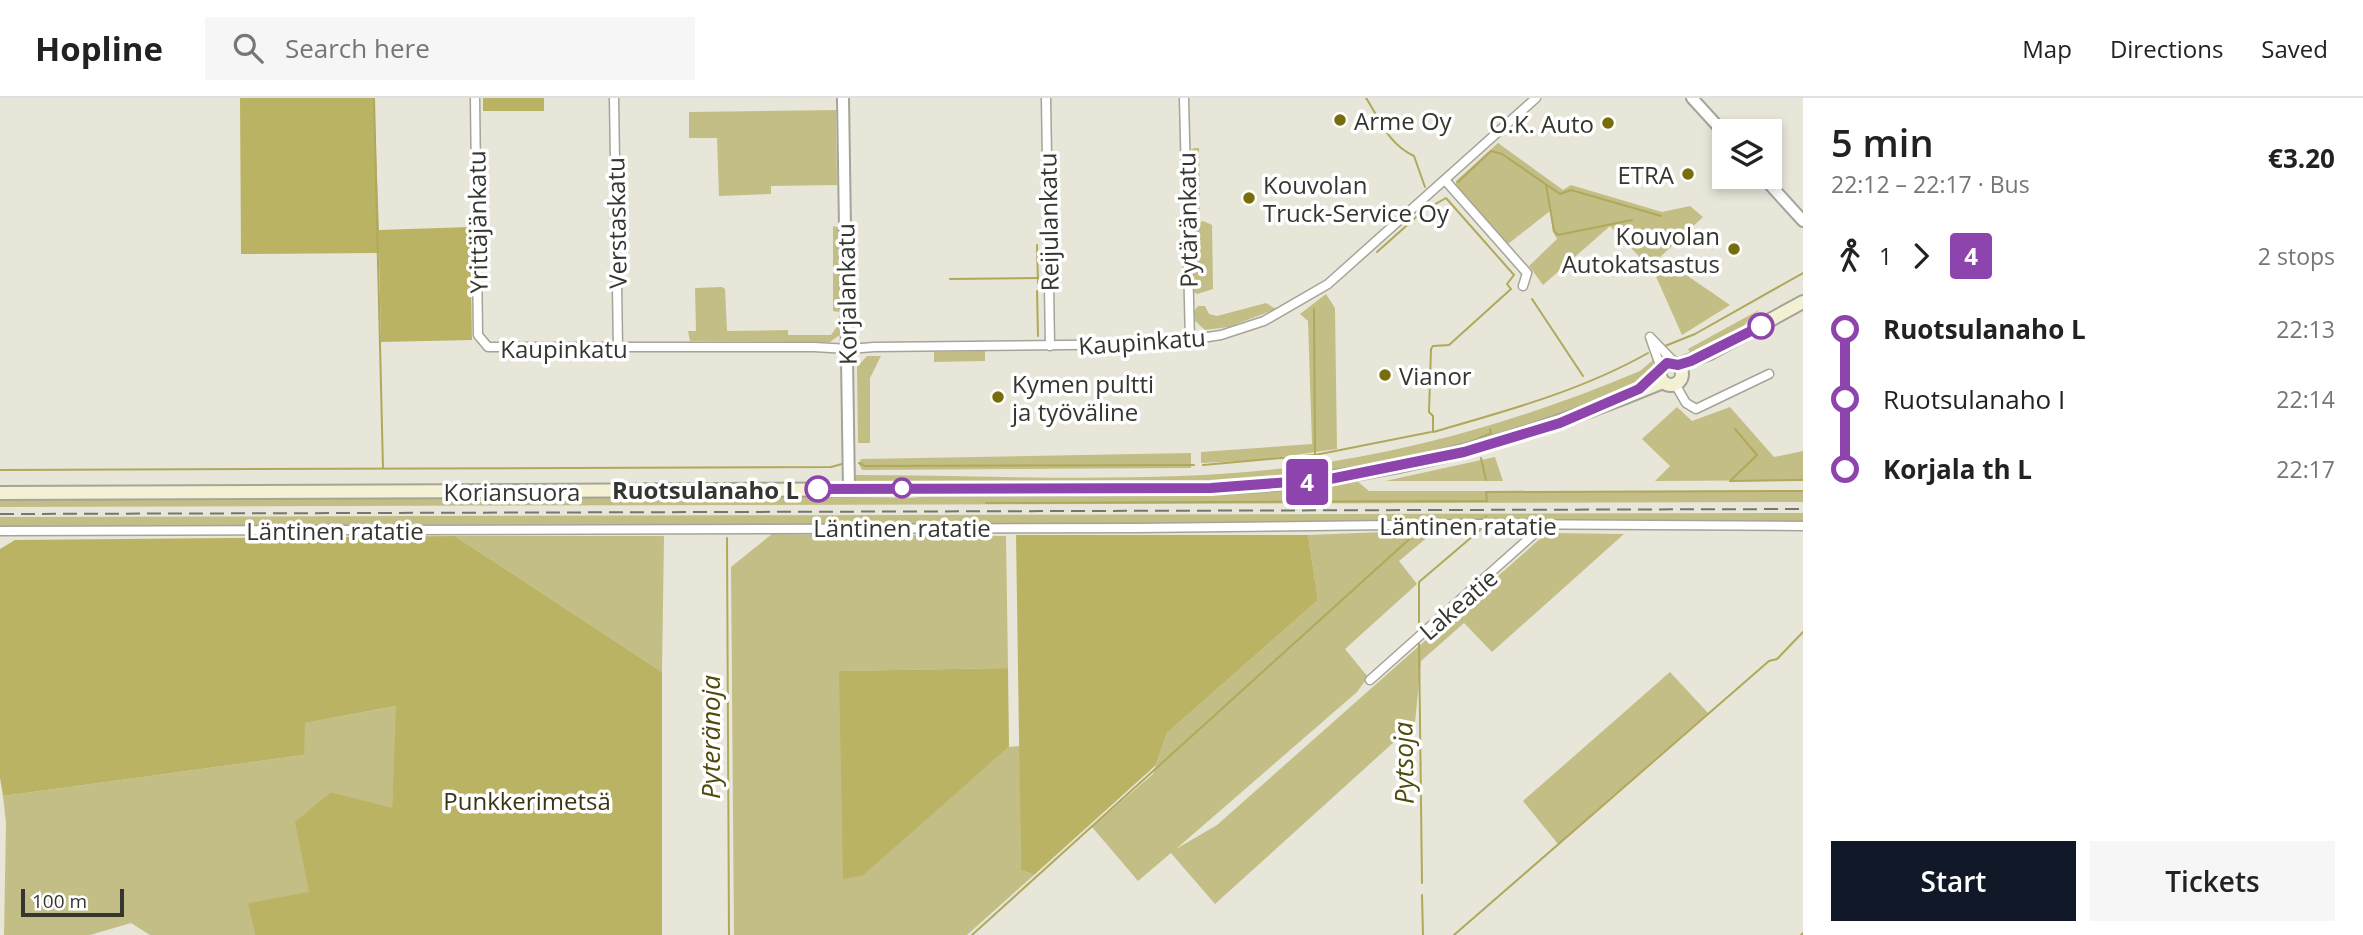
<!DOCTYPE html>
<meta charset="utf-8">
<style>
body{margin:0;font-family:"Open Sans",sans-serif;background:#f6f6f6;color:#222;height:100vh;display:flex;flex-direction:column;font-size:26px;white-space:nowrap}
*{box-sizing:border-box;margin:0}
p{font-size:23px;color:#767676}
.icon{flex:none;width:38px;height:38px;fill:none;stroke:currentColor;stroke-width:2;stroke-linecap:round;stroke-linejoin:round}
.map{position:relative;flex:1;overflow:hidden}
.sheet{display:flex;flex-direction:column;background:#fff;width:560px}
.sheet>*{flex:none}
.badge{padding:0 14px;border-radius:5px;font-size:24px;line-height:46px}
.tools{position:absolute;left:1712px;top:21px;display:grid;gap:14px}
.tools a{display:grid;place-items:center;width:70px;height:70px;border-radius:0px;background:#fff;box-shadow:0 4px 10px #0003;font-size:35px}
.scale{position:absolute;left:21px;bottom:18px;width:103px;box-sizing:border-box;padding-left:7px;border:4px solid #363631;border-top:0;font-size:19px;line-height:24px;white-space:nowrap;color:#363631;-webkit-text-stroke:5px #fff;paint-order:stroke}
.map>.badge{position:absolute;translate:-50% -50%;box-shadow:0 0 0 4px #fff}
.legs{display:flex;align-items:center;gap:10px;height:77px;padding:0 28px;font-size:23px}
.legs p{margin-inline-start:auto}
.summary{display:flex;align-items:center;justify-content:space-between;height:119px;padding:0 28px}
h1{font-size:38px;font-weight:600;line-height:52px}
.action{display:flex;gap:14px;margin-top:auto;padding:14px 28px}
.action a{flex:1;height:80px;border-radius:0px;background:#111827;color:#fff;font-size:28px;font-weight:600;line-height:80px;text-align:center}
.action a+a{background:#f6f6f6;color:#222}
ul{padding:0 28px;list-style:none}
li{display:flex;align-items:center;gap:24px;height:70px;font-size:26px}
li i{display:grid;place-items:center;width:10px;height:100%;margin:0 9px;background:currentColor}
li i::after{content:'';width:18px;height:18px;margin:-9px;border:5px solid;border-radius:50%;background:#fff}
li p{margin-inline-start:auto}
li:first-child i{background:linear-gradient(#0000 50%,currentColor 0)}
li:last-child i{background:linear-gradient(currentColor 50%,#0000 0)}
header{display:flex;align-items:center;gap:42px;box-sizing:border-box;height:98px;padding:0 35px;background:#fff;border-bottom:2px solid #e0e0e0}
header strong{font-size:33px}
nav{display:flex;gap:38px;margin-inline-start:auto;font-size:24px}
.search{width:490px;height:63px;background:#f6f6f6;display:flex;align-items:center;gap:18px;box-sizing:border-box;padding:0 24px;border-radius:0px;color:#767676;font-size:26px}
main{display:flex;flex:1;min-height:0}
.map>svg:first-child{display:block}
.green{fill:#c3be85}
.forest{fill:#bbb364}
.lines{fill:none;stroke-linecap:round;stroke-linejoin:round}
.stream{stroke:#b0a85a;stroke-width:2}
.minor-casing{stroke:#a5a498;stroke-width:11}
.tertiary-casing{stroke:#a5a498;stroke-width:14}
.secondary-casing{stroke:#a5a498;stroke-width:16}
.minor{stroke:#fff;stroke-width:8}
.tertiary{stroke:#fff;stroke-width:10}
.secondary{stroke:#f3f0d3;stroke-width:12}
.rail{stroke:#76766e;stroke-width:2;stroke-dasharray:14 7;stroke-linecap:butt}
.line-1-casing{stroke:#fff;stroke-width:16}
.line-1{stroke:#8e44ad;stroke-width:10}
.poi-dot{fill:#776d0a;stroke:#fff;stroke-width:2.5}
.stop-1-dot{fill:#fff;stroke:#8e44ad;stroke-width:3.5}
.labels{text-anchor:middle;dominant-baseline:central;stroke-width:7;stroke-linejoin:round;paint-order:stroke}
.poi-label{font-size:24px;fill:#363631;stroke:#fff;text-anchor:start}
.street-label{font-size:24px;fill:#363631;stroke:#fff}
.stop-label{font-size:24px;font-weight:bold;fill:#363631;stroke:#fff;text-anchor:end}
.park-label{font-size:24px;fill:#393512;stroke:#fff}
.water-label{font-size:26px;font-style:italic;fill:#504a0b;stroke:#fff}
</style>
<header>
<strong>Hopline</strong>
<div class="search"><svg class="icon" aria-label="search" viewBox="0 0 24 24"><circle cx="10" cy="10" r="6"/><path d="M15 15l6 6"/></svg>Search here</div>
<nav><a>Map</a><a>Directions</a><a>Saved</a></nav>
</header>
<main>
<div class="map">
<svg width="1803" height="837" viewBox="0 0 1803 837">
<rect width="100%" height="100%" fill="#e7e6d9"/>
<!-- green -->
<g class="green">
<path d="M836,12L837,87L771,88V96L719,98L717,40H689V14Z"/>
<path d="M1498,45L1563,92L1571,87L1662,114L1690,108L1703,119L1660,159L1730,207L1682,237L1654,174L1610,128L1543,187L1529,168L1557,141L1553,134L1550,113L1508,146L1456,87V83Z"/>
<path d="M1194,50H1199L1200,114L1192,111L1191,52Z"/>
<path d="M1203,123L1212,127L1213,191L1197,196L1193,193L1192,128Z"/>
<path d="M833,128L840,130L839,214L833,213Z"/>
<path d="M722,189L725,191L727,233L788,232V237H831L838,227L841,236L830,244L690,243L688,233H696L695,190Z"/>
<path d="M1326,196L1335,210L1337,351L1259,362L1201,365V354L1312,346L1308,223L1300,216Z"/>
<path d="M1266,205L1276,211L1229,229L1205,232L1195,223L1194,213L1198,208H1205L1209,216L1217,218Z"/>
<path d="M1759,212L1737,234L1691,256L1688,251Z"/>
<path d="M985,253V263L934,264V254Z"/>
<path d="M867,258H881L870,280V345H858L857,269Z"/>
<path d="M1653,262L1654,272C1626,297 1589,308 1554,320C1452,354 1349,376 1242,384L865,387L856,383L854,377C1009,377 1183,389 1335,363C1441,346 1542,314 1640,273Z"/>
<path d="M1677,309L1692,323L1730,309L1774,359L1803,353V382L1655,383L1670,368L1642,341Z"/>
<path d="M1191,355V370L862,372L859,366L861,361Z"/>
<path d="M1495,359L1503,383H1385Z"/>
<path d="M1357,383L1369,393H1803V404L0,409V400L737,397L911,400L943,396H1243Z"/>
<path d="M1803,415V424L0,428V419Z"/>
<path d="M1436,432L1399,463L1417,486L1345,551L1368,579L1357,594L1176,751L1217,727L1542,439L1550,435L1624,436L1492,554L1464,525L1421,563L1415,625L1215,806L1171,755L1138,783L1092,729L1153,676L1167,635L1318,502L1308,437Z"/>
<path d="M772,436L1006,438L1008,570L840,573L862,777L1009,649L1020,648L1021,772L1034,777L967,837H734L731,469Z"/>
<path d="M455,438H664L662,574Z"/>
<path d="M1670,574L1708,615L1558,746L1523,703Z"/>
<path d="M397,608L392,711L331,694L309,795L249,805L255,837H150L131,825L90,837H4L6,725L3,698L304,657V625Z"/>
</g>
<!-- forest -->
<g class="forest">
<path d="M240,0H374L379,132L470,129L472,242L381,244L379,155L241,156Z"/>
<rect x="483" y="0" width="61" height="13"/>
<path d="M1016,437H1308L1318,502L1167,635L1156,667L1034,777L1021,772Z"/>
<path d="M455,438L662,574V837H255L248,805L309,794L295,724L331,694L392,710L396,608L305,625L304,657L3,698L0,680V451L15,442Z"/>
<path d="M1008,570L1009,649L862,778L843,781L839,573Z"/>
</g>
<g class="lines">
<!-- stream -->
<g class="stream">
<path d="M374,0L383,370"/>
<path d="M1366,0C1381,23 1388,46 1414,58L1425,89"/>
<path d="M1458,84L1491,53L1502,56L1560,96L1571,92L1661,118"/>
<path d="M1546,87L1554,133L1558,137L1632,122"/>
<path d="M1037,147L1038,185"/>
<path d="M1377,154L1423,113L1446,100L1514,177L1507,186L1511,191L1449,247L1433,248L1431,251L1429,314L1433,318V334C1506,313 1581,293 1648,255"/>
<path d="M950,181L1038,180"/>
<path d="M1037,193L1038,238"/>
<path d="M1532,201L1583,278"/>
<path d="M1314,211L1315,357L1431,334"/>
<path d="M1665,248L1695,236L1803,175"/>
<path d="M1735,331L1757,357L1730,383L1803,382"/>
<path d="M1473,343L1491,335L1490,331"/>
<path d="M1481,360L1486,382"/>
<path d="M859,365L865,368L1194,367"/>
<path d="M1203,367L1314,357"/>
<path d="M0,372L831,369L842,366"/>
<path d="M986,405L1487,403L1486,394L1803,393"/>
<path d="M1486,421V418"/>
<path d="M727,440L729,837"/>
<path d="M1419,532V484L1480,432"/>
<path d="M1419,544L1422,785"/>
<path d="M1422,797L1423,837"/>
<path d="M972,837L1416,435"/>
<path d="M1454,837L1769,563L1777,561L1803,534"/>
<path d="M1801,837L1803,835"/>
</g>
<!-- minor casing -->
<g class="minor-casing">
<g id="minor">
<path d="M475,0L478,237L488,249H814L849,251L874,249L1162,246L1221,237L1264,223L1328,186L1536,0"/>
<path d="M614,0L618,250"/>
<path d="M1046,0L1050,248"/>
<path d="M1184,0L1190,243"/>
<path d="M1445,82L1527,175L1523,188"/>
<path d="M1650,239L1675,265"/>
<path d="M1651,242L1661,270"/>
<path d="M1675,286L1686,305L1696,311L1769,276"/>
<path d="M0,433L1137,430L1472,426L1803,428"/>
<path d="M1370,582L1544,427"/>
</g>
</g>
<!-- tertiary casing -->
<g class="tertiary-casing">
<g id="tertiary">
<path d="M843,0L849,391"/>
<path d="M1692,0L1724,35"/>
<path d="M1763,79L1803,123"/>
</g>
</g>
<!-- secondary casing -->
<g class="secondary-casing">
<g id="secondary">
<circle cx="1671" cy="276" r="11"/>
<path d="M1678,267L1710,255L1803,204"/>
<path d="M0,395L1211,390C1377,384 1510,347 1663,284"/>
</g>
</g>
<!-- minor -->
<use href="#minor" class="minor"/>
<!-- tertiary -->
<use href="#tertiary" class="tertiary"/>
<!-- secondary -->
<use href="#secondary" class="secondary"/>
<!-- rail -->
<path class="rail" d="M0,416L1803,411"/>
</g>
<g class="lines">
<!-- line-1 casing -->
<g class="line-1-casing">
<path id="line-1" d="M818,391L1211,390L1330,381L1464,354L1560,325L1639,291L1667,265L1678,267L1691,263L1761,228"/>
</g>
<!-- line-1 -->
<use href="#line-1" class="line-1"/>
</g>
<!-- markers -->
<g class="poi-dot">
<circle cx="1340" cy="22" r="7"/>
<circle cx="1608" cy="25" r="7"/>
<circle cx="1688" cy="76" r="7"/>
<circle cx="1249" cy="100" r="7"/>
<circle cx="1734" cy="151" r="7"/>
<circle cx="1385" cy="277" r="7"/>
<circle cx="998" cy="299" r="7"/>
</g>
<g class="stop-1-dot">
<circle cx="1761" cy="228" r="12"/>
<circle cx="902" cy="390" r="9"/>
<circle cx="818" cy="391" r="12"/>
</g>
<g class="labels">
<!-- poi labels -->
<g class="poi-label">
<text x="1354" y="22">Arme Oy</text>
<text x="1594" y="25" text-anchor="end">O.K. Auto</text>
<text x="1674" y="76" text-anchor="end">ETRA</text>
<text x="1263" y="86">Kouvolan<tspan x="1263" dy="28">Truck-Service Oy</tspan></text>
<text x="1720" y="137" text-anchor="end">Kouvolan<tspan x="1720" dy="28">Autokatsastus</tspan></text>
<text x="1399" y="277">Vianor</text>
<text x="1012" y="285">Kymen pultti<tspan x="1012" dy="28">ja työväline</tspan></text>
</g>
<!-- street labels -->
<g class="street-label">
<text transform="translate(1187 122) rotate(-91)">Pytäränkatu</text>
<text transform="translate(477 124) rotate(-91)">Yrittäjänkatu</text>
<text transform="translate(1048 124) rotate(-91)">Reijulankatu</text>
<text transform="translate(616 125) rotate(-91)">Verstaskatu</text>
<text transform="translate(846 196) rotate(-91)">Korjalankatu</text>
<text transform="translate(1142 243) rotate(-4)">Kaupinkatu</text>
<text x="564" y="250">Kaupinkatu</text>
<text x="512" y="393">Koriansuora</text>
<text x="1468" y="427">Läntinen ratatie</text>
<text x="902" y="429">Läntinen ratatie</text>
<text x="335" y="432">Läntinen ratatie</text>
<text transform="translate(1458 506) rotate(-41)">Lakeatie</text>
</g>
<!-- stop labels -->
<g class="stop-label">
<text x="799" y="391">Ruotsulanaho L</text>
</g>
<!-- park labels -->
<g class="park-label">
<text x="527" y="702">Punkkerimetsä</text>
</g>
<!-- water labels -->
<g class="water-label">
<text transform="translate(710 639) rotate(-90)">Pyteränoja</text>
<text transform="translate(1403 665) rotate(-91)">Pytsoja</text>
</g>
</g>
</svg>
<div class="tools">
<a><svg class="icon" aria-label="layers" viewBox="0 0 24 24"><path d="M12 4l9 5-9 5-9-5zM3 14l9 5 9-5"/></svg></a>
</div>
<div class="scale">100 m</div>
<b class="badge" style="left:1307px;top:384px;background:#8e44ad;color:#fff">4</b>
</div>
<section class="sheet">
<div class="summary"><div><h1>5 min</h1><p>22:12 – 22:17 · Bus</p></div><b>€3.20</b></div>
<div class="legs"><svg class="icon" aria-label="walk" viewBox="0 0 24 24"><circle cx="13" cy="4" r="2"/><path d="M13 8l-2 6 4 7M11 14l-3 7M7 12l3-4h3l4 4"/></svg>1<svg class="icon" aria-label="forward" viewBox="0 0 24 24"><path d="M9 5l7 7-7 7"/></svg><b class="badge" style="background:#8e44ad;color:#fff">4</b><p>2 stops</p></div>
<ul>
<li><i style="color:#8e44ad"></i><b>Ruotsulanaho L</b><p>22:13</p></li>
<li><i style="color:#8e44ad"></i><span>Ruotsulanaho I</span><p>22:14</p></li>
<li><i style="color:#8e44ad"></i><b>Korjala th L</b><p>22:17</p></li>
</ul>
<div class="action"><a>Start</a><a>Tickets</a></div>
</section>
</main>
